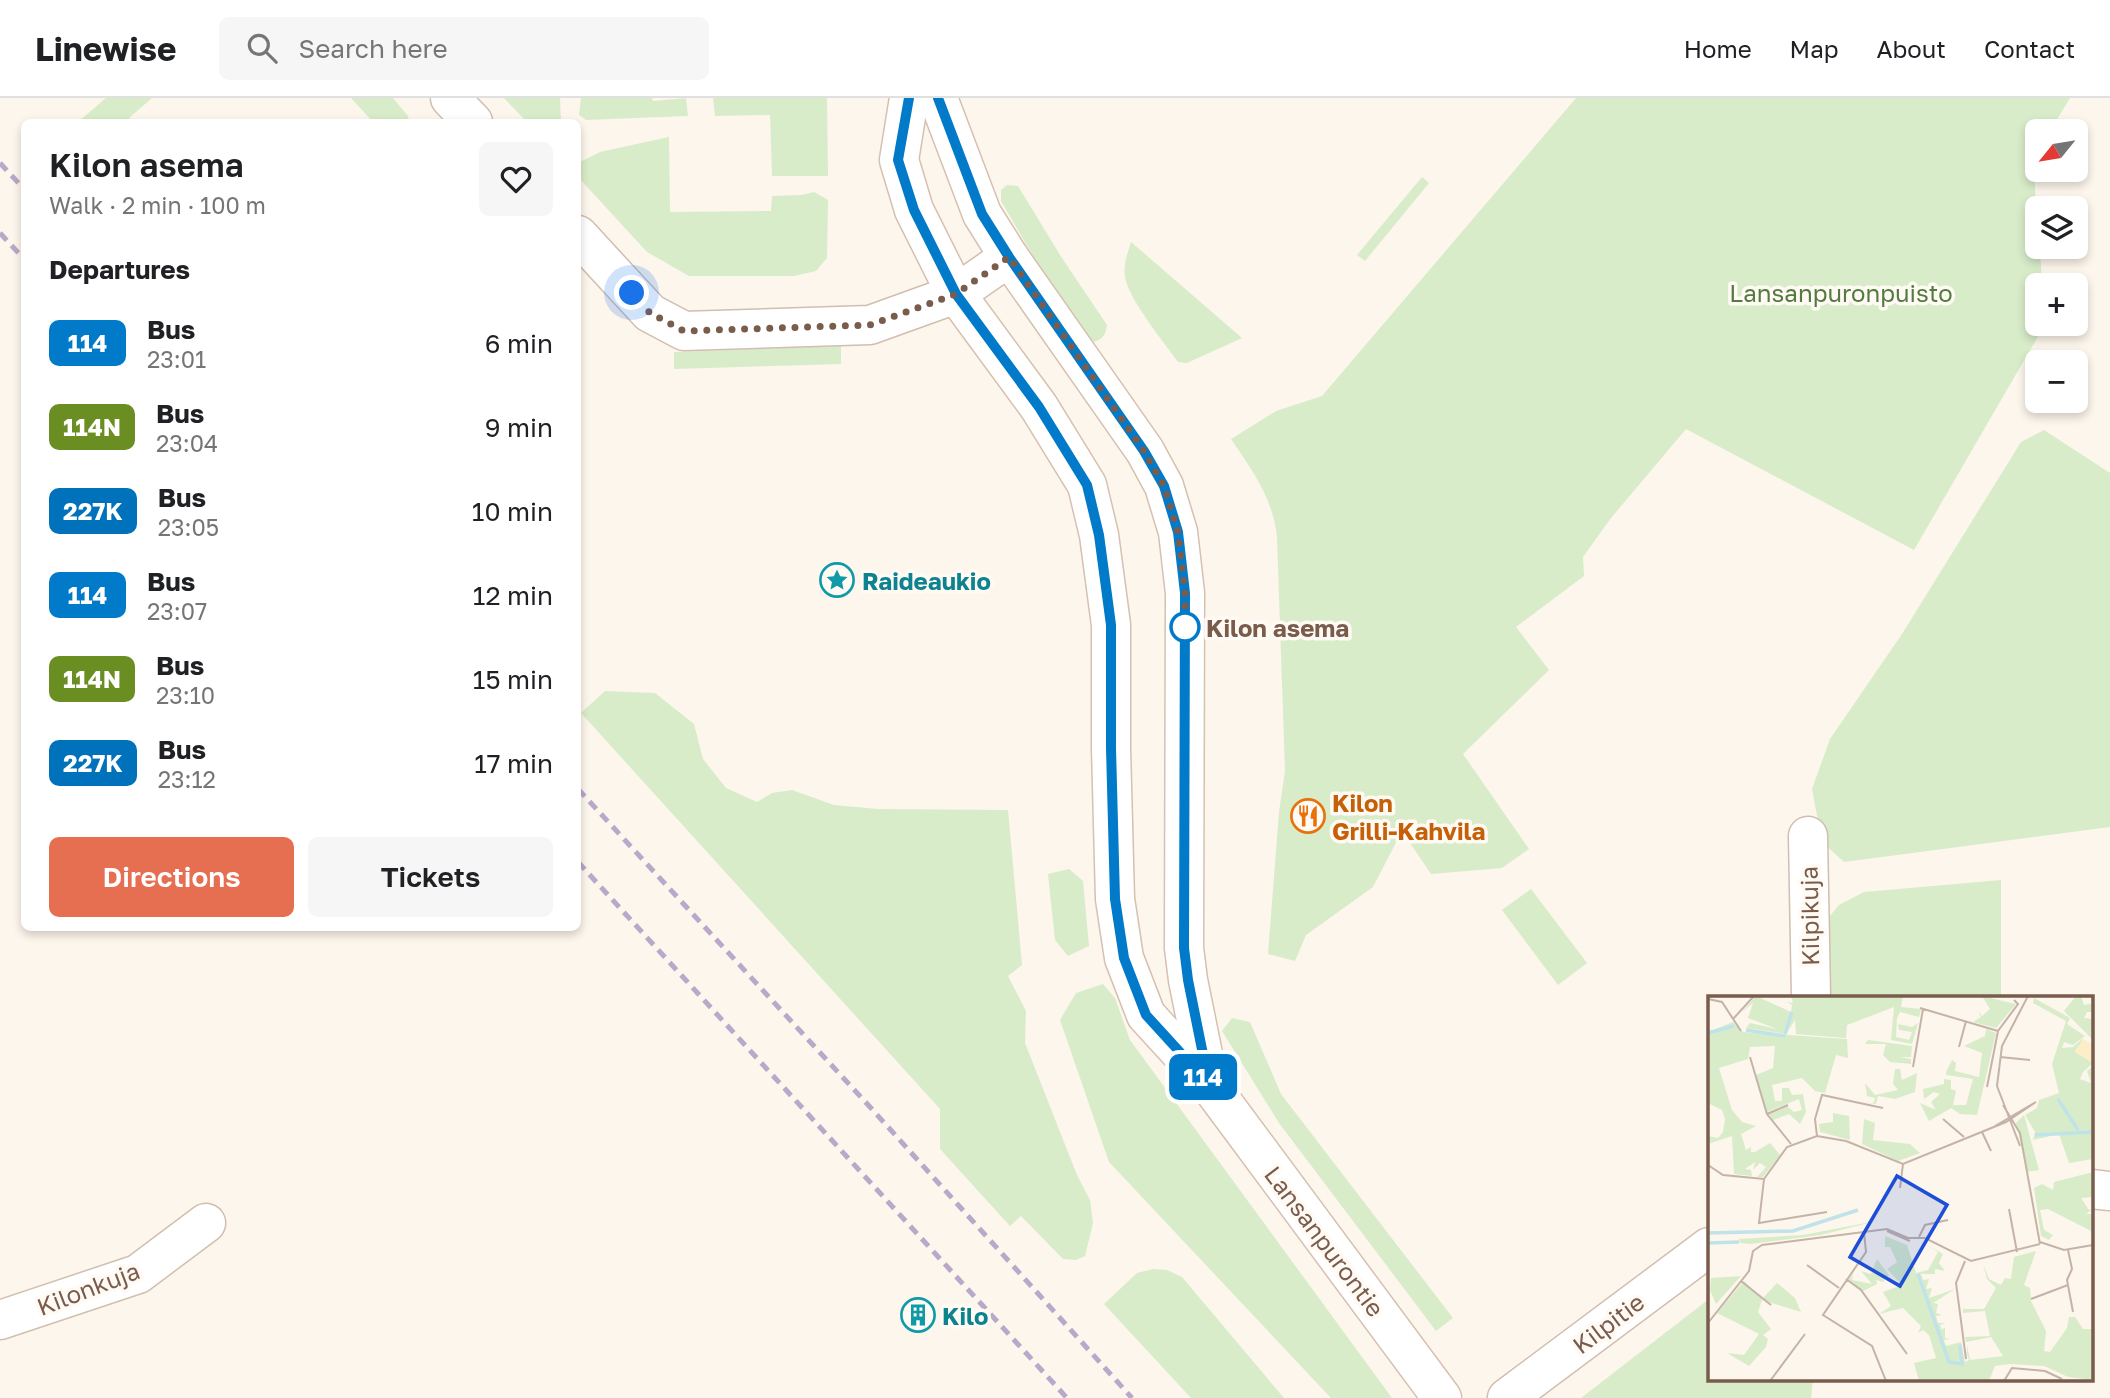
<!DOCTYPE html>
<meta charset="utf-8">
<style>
body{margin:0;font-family:"Golos Text",sans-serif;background:#f6f6f6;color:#202124;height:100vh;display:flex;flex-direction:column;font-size:26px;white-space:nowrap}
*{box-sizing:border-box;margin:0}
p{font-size:23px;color:#757577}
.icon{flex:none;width:38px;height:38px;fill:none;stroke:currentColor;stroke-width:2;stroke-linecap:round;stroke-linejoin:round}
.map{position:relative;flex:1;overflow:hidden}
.details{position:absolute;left:21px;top:21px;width:560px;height:812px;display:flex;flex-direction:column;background:#fff;border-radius:10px;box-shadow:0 4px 10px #0003}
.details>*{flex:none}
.badge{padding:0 14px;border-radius:10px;font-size:24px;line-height:46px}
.needle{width:46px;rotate:240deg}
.tools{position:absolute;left:2025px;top:21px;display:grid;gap:14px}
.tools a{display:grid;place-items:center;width:63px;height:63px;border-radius:10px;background:#fff;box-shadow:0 4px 10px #0003;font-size:35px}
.you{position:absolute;width:35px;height:35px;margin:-18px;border:5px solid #fff;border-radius:50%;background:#1a73e8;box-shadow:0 0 0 10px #1a73e833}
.map>.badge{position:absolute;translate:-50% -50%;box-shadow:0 0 0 4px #fff}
h2{padding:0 28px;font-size:26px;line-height:63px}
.round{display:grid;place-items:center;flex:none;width:74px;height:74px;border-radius:10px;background:#f6f6f6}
.overview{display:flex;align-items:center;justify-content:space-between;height:119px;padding:0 28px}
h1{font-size:33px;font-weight:600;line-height:52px}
.cta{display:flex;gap:14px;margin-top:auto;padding:14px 28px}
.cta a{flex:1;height:80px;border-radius:10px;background:#e76f51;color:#fff;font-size:28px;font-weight:600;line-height:80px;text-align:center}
.cta a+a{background:#f6f6f6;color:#202124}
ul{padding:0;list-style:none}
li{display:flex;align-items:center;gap:21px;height:84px;padding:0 28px}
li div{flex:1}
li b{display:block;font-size:26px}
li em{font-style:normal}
li .badge{min-width:77px;font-weight:700;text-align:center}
header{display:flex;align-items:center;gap:42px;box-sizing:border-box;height:98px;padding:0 35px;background:#fff;border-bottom:2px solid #e0e0e0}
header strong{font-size:33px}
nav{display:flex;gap:38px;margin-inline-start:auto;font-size:24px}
.search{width:490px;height:63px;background:#f6f6f6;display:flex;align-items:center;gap:18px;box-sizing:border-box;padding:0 24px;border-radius:10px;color:#757577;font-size:26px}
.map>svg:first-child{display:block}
.green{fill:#d8ecc9}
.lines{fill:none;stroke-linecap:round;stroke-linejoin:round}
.street-casing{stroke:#d1beb0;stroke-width:41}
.secondary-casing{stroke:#d6c0b0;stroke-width:41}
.street{stroke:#fff;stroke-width:38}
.secondary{stroke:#fff;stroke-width:38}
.rail{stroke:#b9a8c9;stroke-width:5;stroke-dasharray:10 7;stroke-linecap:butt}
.line-casing{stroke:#fff;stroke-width:16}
.line{stroke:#007ac9;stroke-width:10}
.walk{stroke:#7a5c4d;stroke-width:7;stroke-dasharray:0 12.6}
.stop-dot{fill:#fff;stroke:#007ac9;stroke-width:3.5}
.labels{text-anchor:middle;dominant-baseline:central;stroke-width:7;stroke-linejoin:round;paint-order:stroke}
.park-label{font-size:24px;fill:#537a41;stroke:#fffaf3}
.culture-label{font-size:24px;font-weight:bold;fill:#0d838f;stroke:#fffaf3;text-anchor:start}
.stop-label{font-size:24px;font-weight:bold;fill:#7a5c4d;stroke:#fffaf3;text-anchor:start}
.food-label{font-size:24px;font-weight:bold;fill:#c56008;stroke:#fffaf3;text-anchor:start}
.street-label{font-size:24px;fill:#7a5c4d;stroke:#fffaf3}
.inset-river{fill:none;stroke:#bfe3e8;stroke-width:3.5}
.inset-road{fill:none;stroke:#c5b3a7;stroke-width:2}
.view{fill:#1d4ed8;fill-opacity:0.15;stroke:#1d4ed8;stroke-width:3.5}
.inset-edge{fill:none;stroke:#7a5c4d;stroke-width:3.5}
</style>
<header>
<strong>Linewise</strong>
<div class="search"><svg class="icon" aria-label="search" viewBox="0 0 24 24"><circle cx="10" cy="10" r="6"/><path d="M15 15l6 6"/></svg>Search here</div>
<nav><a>Home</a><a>Map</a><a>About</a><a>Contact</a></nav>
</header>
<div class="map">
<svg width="2110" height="1300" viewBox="0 0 2110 1300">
<rect width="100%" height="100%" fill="#fdf6ec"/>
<!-- green -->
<g class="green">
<path d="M106,0H152L129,20L133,24H78Z"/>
<path d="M351,0H393L408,18L409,24H373Z"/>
<path d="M504,0H560L561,24H527Z"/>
<path d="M581,0H652L653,3L686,0L688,18L586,22L579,17Z"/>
<path d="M713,0H827L828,78H772L770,17L715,18Z"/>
<path d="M1576,0H2070L2050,33H2037V55L2034,60L2037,149H2040L2042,187H2037V226H2044V228L1914,452L1686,331L1611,420L1583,459L1584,478L1516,529L1549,572L1463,656L1529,751L1502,770L1431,776L1402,733L1373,789L1306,837L1295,863L1268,856L1279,714L1285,673L1277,439C1273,400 1252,372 1231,341L1276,313L1322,298Z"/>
<path d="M669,39L670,114L771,113L772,98L801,97L814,94L828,102L827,160L816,173L794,178H689L647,154L578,79V65L600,54Z"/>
<path d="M1422,79L1429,85L1365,163L1357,157Z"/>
<path d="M1007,87L1018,88L1060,157L1107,227C1105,239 1102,242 1090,245L1051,189L1001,103V92Z"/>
<path d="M1131,144L1242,240L1187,265L1178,264C1163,243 1132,205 1126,183C1122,169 1127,157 1131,144Z"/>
<path d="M841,248V266L674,271V254Z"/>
<path d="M2044,332L2110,375V729L1844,764L1822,744L1812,691L1830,641L1902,536L2021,344Z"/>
<path d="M605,593L655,595L694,626L703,661L726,690L757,704L772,695L792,692L834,707L878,711L1008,712L1022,867L1008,878L1026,913L1025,945L1077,1077L1090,1102L1093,1125L1085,1158L1076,1162L1063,1161L1021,1118L1010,1128L940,1051V1011L581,615Z"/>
<path d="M1069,771L1083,783L1089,848L1068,858L1055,842L1048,776Z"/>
<path d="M2001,782V899H1828L1825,824L1839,807L1864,794Z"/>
<path d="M1531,791L1587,865L1558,887L1502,812Z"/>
<path d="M1103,886L1115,900L1130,942L1392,1300H1331L1109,1064L1060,922L1076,895Z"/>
<path d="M1232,920L1250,924L1281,996L1453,1220L1436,1233L1279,1025L1222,933Z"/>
<path d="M1153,1171L1167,1172L1182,1179L1284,1300H1191L1104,1206L1137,1175Z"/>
<path d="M1709,1201V1281H1813L1811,1300H1581Z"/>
</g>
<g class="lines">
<!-- street casing -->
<g class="street-casing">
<g id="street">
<path d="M450,0L473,24"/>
<path d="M578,137L650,215L684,233L870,227L956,196L1009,159"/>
<path d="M1808,738L1811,899"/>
<path d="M2091,1091L2110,1093"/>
<path d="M0,1222L138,1176L206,1125"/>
<path d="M1507,1300L1709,1149"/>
</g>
</g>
<!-- secondary casing -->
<g class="secondary-casing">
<g id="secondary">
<path d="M909,0L899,62L914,112L956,196L1039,309L1087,387L1099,437L1111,527V650L1115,801L1124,860L1146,917L1209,986L1442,1300"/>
<path d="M938,0L982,116L1009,159L1145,353L1164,388L1178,434L1185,495L1184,850L1188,882L1209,986"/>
</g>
</g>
<!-- street -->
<use href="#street" class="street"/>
<!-- secondary -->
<use href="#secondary" class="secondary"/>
<!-- rail -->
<g class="rail">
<path d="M0,65L24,91"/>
<path d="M0,135L24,161"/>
<path d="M578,691L870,1009L1132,1300"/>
<path d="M578,764L1067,1300"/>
</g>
</g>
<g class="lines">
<!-- line casing -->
<g class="line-casing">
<path id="line" d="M909,0L898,62L914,112L956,196L1039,309L1087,387L1099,437L1111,527V650L1115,801L1124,860L1146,917L1209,986L1188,882L1184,850L1185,495L1178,434L1164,388L1144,353L1009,159L982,116L938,0"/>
</g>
<!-- line -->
<use href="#line" class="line"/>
<!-- walk -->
<path class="walk" d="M632,195L650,215L684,233L870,227L956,196L1009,159L1144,353L1164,388L1178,434L1185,495V529"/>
</g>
<!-- icons -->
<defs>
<g id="sight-ring" transform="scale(1.75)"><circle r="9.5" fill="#fffaf3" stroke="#0f9aa8" stroke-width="1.5"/><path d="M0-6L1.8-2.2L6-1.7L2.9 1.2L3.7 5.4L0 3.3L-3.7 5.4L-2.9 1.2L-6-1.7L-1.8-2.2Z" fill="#0f9aa8"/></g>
<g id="restaurant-ring" transform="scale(1.75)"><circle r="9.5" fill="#fffaf3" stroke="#e8710a" stroke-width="1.5"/><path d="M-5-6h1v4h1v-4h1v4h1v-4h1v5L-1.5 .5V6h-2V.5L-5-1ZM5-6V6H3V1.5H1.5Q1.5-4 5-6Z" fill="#e8710a"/></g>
<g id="building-ring" transform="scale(1.75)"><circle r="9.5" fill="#fffaf3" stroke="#0f9aa8" stroke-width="1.5"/><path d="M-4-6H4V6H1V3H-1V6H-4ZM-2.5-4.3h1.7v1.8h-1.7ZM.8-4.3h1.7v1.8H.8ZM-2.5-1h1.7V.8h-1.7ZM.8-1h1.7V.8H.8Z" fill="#0f9aa8"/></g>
</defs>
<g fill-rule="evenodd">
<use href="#sight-ring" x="837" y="482"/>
<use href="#restaurant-ring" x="1308" y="718"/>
<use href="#building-ring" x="918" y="1217"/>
</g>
<!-- markers -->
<circle class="stop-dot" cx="1185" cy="529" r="14"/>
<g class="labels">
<!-- park labels -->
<g class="park-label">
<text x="1841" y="194">Lansanpuronpuisto</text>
</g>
<!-- culture labels -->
<g class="culture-label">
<text x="862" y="482">Raideaukio</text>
<text x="942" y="1217">Kilo</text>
</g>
<!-- stop labels -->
<g class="stop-label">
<text x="1206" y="529">Kilon asema</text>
</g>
<!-- food labels -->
<g class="food-label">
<text x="1332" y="704">Kilon<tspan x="1332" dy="28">Grilli-Kahvila</tspan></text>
</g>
<!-- street labels -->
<g class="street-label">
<text transform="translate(1809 818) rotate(-91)">Kilpikuja</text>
<text transform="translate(1325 1143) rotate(53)">Lansanpurontie</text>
<text transform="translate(88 1190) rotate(-21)">Kilonkuja</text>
<text transform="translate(1608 1225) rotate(-37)">Kilpitie</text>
</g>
</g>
<!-- overview -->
<g transform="translate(1708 898)">
<rect width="385" height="385" fill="#fdf6ec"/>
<path d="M48,0L83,16L84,9L79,6L85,7L83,0H195L193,11L213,13L211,21L192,16L189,22L188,41L201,44L204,36L191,34L190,28L204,31L210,27L204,48L183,44L186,11L139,29L138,42L88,38L87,24L78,38L38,32L42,27L69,33L40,22L45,7L34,16ZM274,0L308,8L288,32L265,26L273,21L270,15L274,20L282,13ZM368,0H373L376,9L385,7V16H379L376,22L385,23V44L356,15ZM326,2L362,22L359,28L377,40L365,49L356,46L354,52L365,51L374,43H376L367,55L385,67L375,76L372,83L383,87L379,75L385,70V163L361,167L351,138L325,144L327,136L317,119L329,112L331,104L351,97L344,68L358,25L325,7ZM25,26L35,36L139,43L140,62L128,59L117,97L107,95L94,82L64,89L67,105H74V92H81L84,99L95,98L98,116L92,128L81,118L65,124L61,118L79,110L86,116L94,114L91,103L59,116L48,79L65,72L67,50L42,51L40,63L11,72L24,114L34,126L48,130L33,138L38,154L43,151V156H47L62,147L72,159L55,181H49L58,171L52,167L45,174L47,166L37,173L43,174L44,180L26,178L24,140L0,148V140L10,142L15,136L17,123L14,114L0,107V36ZM278,33L288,37L269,119L252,118L243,112L221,125L212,107L228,114L223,106L232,98L226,96L216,103L215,93L236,88V83L243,84V93L248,95L245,109H258L265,83L238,79V76L244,64L248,67L247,75L271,81L274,57L256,50L277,40ZM160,44L204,50L203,61H192L203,63V68L182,66L175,59L178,48H157ZM187,73H192L194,84L209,77L207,96L187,103L170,100L168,108L155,106L165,108L167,102L159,100L157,87L167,99L190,94L185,88ZM125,117L141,120L142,144L112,136L111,128L125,126ZM316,119L331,174L319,176L308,127ZM156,123L167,127L165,144L202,148L212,157L190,165L154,148ZM385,176V201L373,202L381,214L385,213L378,218H385V236L340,213L332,214L336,234L345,239L341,244L333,240L326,192L334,188L345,194L346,186ZM168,225L113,239L43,248L32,247L31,243L95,239ZM177,240L199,249L208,277L220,274L230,256L217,248L235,258L231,267L237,275L227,273V278H213L215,284L221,283L218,293L224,292L221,302L247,293L225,307L230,308L228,317L234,319L228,320L230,327H237L232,329L234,334L237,331V342L242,343L236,344L238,350L253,346L257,366L261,364L259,358V349L262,364L295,360L283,341L258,346L257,341L282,340L277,315L255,317V313H276L288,292L279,283L275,268L281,283L293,289L297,282L303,283L306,261L328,255L316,289L322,292L323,305L338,335L336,355L342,356L359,332L361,321H367L375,333H385V384L360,381L336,370L301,368L287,370L281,385H211L206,367L228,362L221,339L215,334L210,337L213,330L195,312L171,318L183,310L175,296L194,289L179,273L189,266L182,251H177ZM169,263L181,279L175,286L168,284L169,288L155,295L141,284L145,278L144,284L164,288L153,275L163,278ZM33,280L8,308L2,294L3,282ZM36,285L54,303L69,287L87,302L93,316L54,304L50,316L63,333L55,339L60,343L58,351L41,370L19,357L36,359L51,338L9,317Z" fill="#d8ecc9"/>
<path d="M375,43L385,49V67L367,56Z" fill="#fcefc7"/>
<path class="inset-river" d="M38,34L77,40M0,37L26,30M77,38L84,16M350,103L370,134M327,139L385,136M0,237L85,235L150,214M0,247L31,246M210,278L241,366L254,368L252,349"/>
<path class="inset-road" d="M0,3L14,6L33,35M212,12L290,35M25,23L46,0M251,51L258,25M42,61L59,118L83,148M292,61L322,64M205,71L215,13M279,91L290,35L310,8L306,4M295,109L312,137L332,248M59,118L80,109M235,123L256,141M274,136L283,155M109,140L107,123L114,99L175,112M312,150L289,90L294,50L320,0M0,169L15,179L56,183L79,151L109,140L138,145L195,168L298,126L328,106L287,130M56,183L51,227L119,216M192,192L195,168M301,213L309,256M179,235L202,245M156,236L158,256L115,319L164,350L178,385M211,241L217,229L240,224M332,246L356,254L385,249M360,254L364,273L359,284L365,316M257,265L248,287L258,363M99,269L131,292M138,283L153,294L199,358M33,285L63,309M323,303L360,289M0,327L41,275L45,255L54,249L179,233L200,242H217L263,265L332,248M62,385L97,338M296,385L304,372L337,375L354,383"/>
<path class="view" d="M189,180L239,209L192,290L142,261Z"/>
<rect width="385" height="385" class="inset-edge"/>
</g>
</svg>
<div class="tools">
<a><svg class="needle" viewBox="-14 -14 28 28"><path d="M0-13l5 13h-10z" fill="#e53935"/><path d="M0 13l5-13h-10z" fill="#757577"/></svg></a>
<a><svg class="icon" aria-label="layers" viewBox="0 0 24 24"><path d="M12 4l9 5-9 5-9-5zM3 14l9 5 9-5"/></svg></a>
<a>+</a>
<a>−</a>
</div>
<div class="you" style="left:632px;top:195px"></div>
<b class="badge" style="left:1203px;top:979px;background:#007ac9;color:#fff">114</b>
<section class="details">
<div class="overview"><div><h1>Kilon asema</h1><p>Walk · 2 min · 100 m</p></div><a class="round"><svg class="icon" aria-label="heart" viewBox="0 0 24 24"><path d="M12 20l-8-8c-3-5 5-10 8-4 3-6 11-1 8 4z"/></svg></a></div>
<h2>Departures</h2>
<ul>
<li><span class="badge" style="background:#007ac9;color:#fff">114</span><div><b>Bus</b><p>23:01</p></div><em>6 min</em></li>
<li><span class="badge" style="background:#6b8e23;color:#fff">114N</span><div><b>Bus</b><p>23:04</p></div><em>9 min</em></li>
<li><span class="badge" style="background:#0072bc;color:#fff">227K</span><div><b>Bus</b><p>23:05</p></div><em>10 min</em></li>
<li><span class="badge" style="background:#007ac9;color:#fff">114</span><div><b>Bus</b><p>23:07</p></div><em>12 min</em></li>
<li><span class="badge" style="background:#6b8e23;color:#fff">114N</span><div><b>Bus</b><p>23:10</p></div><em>15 min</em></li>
<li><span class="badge" style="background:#0072bc;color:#fff">227K</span><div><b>Bus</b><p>23:12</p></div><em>17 min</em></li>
</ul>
<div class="cta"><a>Directions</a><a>Tickets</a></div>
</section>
</div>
